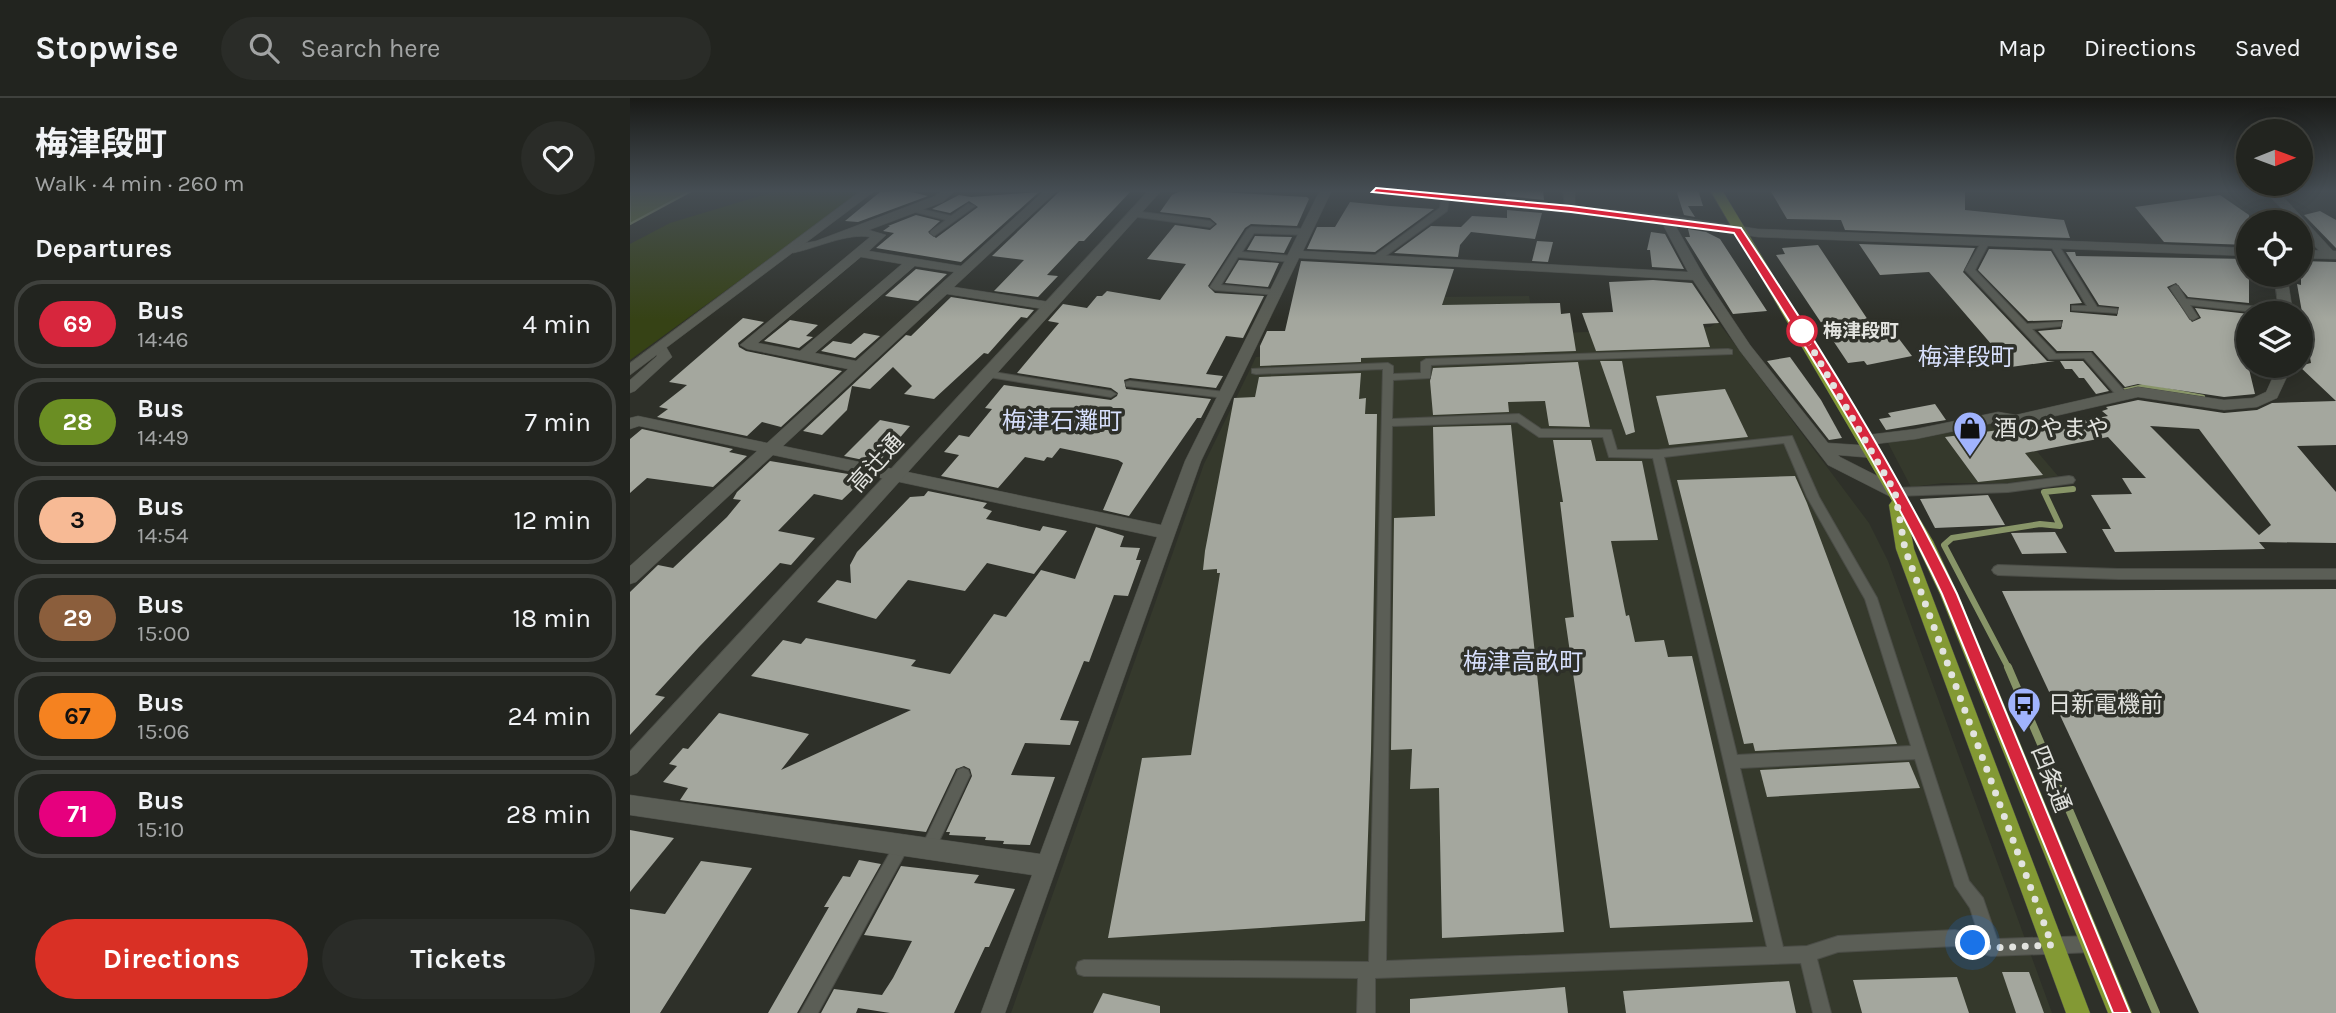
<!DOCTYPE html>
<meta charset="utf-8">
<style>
body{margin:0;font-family:Karla,"Noto Sans JP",sans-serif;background:#2a2c28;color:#f1f3f6;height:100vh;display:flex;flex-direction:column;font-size:26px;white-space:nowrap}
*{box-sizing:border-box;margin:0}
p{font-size:23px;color:#a2a4a4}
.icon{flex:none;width:38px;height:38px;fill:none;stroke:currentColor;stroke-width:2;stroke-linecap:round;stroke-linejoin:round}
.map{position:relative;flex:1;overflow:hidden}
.drawer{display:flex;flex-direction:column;background:#22241f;width:630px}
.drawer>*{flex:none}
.badge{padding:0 14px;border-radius:23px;font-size:24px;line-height:46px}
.needle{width:46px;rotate:89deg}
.controls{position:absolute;left:1606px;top:21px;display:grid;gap:14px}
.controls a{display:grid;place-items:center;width:77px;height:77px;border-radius:50%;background:#22241f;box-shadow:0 4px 18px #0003,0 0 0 2px #3f413d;font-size:35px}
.you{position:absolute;width:35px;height:35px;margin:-18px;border:5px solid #fff;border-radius:50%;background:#1a73e8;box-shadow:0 0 0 10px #1a73e833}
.map>.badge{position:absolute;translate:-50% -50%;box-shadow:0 0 0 4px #fff}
h2{padding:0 35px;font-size:26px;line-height:63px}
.round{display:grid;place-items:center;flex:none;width:74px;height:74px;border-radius:37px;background:#2a2c28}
.overview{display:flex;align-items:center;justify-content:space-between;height:119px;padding:0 35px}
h1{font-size:33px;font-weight:700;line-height:52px}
.button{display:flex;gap:14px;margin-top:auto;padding:14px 35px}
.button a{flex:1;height:80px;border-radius:42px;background:#d93025;color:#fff;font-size:28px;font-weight:700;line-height:80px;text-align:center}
.button a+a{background:#2a2c28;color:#f1f3f6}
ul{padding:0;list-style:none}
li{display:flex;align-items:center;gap:21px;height:88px;margin:0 14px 10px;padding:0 21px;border:4px solid #3f413d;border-radius:28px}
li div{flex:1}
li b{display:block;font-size:26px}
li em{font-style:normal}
li .badge{min-width:77px;font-weight:700;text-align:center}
header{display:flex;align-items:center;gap:42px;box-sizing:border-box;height:98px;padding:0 35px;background:#22241f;border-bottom:2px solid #3f413d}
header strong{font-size:33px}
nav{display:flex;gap:38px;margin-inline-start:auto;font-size:24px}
.search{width:490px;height:63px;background:#2a2c28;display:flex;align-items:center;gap:18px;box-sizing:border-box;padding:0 24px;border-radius:38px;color:#a2a4a4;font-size:26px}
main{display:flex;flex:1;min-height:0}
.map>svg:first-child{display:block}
.built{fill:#35392c}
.green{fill:#364215}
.water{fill:#627335;stroke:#889568;stroke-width:2}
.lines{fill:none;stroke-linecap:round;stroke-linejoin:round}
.stream-far2{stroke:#889568;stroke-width:4.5}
.stream-far1{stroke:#889568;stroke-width:6}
.stream{stroke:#889568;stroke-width:8}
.building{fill:#a4a79e;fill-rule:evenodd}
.service-casing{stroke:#4b4d47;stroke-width:2}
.minor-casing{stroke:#4b4d47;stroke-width:1}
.tertiary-casing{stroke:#4b4d47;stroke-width:1}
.secondary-casing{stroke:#4b4d47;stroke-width:1}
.primary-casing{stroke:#4b4d47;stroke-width:1}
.service{fill:#5b5e56;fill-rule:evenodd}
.minor{fill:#5b5e56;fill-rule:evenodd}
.tertiary{fill:#5b5e56;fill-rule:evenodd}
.secondary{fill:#5b5e56;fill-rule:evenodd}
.primary{fill:#839934;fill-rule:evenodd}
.line{fill:#d7263d;stroke:#fff;stroke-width:2}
.walk{stroke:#e2e3df;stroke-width:7;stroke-dasharray:0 12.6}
.stop-dot{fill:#fff;stroke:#d7263d;stroke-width:3.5}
.labels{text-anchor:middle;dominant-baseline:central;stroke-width:7;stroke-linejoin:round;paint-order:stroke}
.far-stop-label{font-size:19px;font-weight:bold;fill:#e2e3df;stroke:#2e3029;text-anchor:start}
.poi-label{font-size:23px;fill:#e2e3df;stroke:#2e3029;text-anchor:start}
.street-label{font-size:23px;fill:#e2e3df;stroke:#2e3029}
.neighbourhood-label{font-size:24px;fill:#d7dffc;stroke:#2e3029}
</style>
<header>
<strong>Stopwise</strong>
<div class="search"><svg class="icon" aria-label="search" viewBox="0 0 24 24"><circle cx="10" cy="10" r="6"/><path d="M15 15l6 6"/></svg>Search here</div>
<nav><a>Map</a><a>Directions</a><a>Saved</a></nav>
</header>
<main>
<section class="drawer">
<div class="overview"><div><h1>梅津段町</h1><p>Walk · 4 min · 260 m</p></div><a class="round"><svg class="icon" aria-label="heart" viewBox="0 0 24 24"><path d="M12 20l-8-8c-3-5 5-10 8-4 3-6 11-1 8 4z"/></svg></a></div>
<h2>Departures</h2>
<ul>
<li><span class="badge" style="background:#d7263d;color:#fff">69</span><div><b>Bus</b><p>14:46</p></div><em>4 min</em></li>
<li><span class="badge" style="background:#6b8e23;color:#fff">28</span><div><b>Bus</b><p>14:49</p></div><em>7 min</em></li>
<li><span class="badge" style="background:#f7ba95;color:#111">3</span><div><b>Bus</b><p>14:54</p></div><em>12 min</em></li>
<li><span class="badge" style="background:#8b5e3c;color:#fff">29</span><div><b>Bus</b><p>15:00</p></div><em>18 min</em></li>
<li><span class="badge" style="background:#f58220;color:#111">67</span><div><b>Bus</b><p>15:06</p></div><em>24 min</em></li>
<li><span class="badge" style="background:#e6007e;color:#fff">71</span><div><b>Bus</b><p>15:10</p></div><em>28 min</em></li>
</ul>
<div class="button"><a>Directions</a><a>Tickets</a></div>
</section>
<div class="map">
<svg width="1706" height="915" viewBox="0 0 1706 915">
<rect width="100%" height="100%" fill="#2e3029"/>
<!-- built -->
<g class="built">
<path d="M899,198L906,236L1080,229L1088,224L1239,425L1258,463L1422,915H381L574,366L626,259L709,253L714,200Z"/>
<path d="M1368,322L1383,325L1428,378L1377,385H1313L1281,389L1257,343Z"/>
</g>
<!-- green -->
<path class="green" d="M150,92H234L0,262V146L40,125Z"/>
<!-- water -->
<path class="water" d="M0,92H63L0,126Z"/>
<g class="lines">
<!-- stream-far2 -->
<path class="stream-far2" d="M1492,293L1514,288L1573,299"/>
<!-- stream-far1 -->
<path class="stream-far1" d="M1379,571L1314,447L1322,440L1410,426L1430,428L1414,394L1443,391"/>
<!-- stream -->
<path class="stream" d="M1378,569L1526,915"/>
</g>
<!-- building -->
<g class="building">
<path d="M273,92L298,98L228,124L215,123L250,94Z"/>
<path d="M448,92H502L454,143H449L417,177L428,178L408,199L364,193L394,162L362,158L430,93Z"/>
<path d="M553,92L677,99L679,101L667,128L621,126L615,130L578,188L585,195L634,198L613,240L596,238L576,276L593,278L586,290L500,280L494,282L496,291L581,301L571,320H567L499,418L473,412L493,365L488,362L430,350L422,360L417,359L414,363L395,359L368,390L311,378L329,357L314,354L329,337L339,339L362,311L355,310L374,287L481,302L487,298L488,295L481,290L387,275L429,225L418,223L433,206L457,210L467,198H472L477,193L530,202L556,166L517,161L545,127L580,132L587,126L580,120L530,114L542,97Z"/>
<path d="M875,92H913L914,102L876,98Z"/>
<path d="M1046,92H1068L1073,108H1058L1065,119L1054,117Z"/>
<path d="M1140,92H1335V112L1434,122L1440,140L1215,132L1211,122L1157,121Z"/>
<path d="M409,94L331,164L246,150L264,135L253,133L260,128H258L286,117L310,123L298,134L306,140L348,109L339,103L320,115L302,111L329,97L341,99Z"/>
<path d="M1590,97L1619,117V147L1534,144L1505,109Z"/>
<path d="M720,104L760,108L804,111L745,154L677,151L687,129H705Z"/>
<path d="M877,112L912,115L905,141L841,134L830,147L828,159L764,155L801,128L831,129L842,118L877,120Z"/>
<path d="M1690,113L1706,122V150L1674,117Z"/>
<path d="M1058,131L1076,134L1090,141L1137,213L1103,216L1055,139H1060Z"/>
<path d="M1021,134L1035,136L1054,171L1022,169L1020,152H1017Z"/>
<path d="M625,138L662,139L654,155L617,152Z"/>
<path d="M907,143L923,144L918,164L902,163Z"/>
<path d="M1229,146L1345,150L1333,174L1417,263H1425L1381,269L1299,174L1250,177Z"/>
<path d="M1188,147L1250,240L1263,233L1282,258L1237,267L1234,263L1218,265L1146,157L1155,156L1152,150Z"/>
<path d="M1359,151L1421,153L1452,205L1440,206V214L1487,218L1489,209L1469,207L1436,154H1445L1446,158L1619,161V205L1558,199L1546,185L1537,189L1562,224L1571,220L1565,210L1619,216V271L1625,296L1594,299L1508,286L1495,289L1463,253H1427L1408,233L1431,231L1433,222L1398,223L1348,172Z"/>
<path d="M609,162L649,165L638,189L595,185Z"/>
<path d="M671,163L824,171L812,207L930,205L931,216L940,215L946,253L731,260V264L630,268V248L637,233H655Z"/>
<path d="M1671,163L1706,164V347L1667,348L1706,394V445L1629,444L1635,451L1485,454L1472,431H1481L1461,397L1502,396L1492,380H1516L1478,339L1395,355L1413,377L1348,384L1315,339L1377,331L1378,333L1421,325L1429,327L1478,318L1472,313L1478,311L1476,309L1508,302L1594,315L1627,312L1642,305L1706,303L1669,268L1681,265L1667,186L1671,187ZM1520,328L1569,331L1641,427L1629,437Z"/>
<path d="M286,171L317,176L288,203L255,198Z"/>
<path d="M1023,182L1062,185L1089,225L1073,226L1080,249L966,253L952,215L983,214L979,184Z"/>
<path d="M321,199L404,212L397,220L391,219L358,256L354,255L304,301L274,296L282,288L263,269L240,291L222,288L217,312L192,337L173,333L276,237L281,238Z"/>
<path d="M113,220L134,224L108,245L109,249L116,253L212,273L151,329L132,324L117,338L27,319L38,311L29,309L57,287L39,284Z"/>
<path d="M160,222L188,227L176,238L183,239L169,250L134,243Z"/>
<path d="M234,235L250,238L225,260L191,253L203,243L221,246Z"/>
<path d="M1160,259L1191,302L1212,340L1199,342L1137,263Z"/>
<path d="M970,263H992L1005,334L996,337Z"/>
<path d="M1430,263H1453L1479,293L1466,296L1454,280H1449L1442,271H1435Z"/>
<path d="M948,264L960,329L919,328L915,303L878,304L879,314L803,317L800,283L803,270Z"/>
<path d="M731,275L729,301L736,300L735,316H747L741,653L735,823L478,840L512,660L561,657L590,475H587V471L573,472L575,453L604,300L625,299L629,279Z"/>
<path d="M1095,291L1118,339L1039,347L1026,298Z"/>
<path d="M1305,306L1316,322L1256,332L1249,321L1261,319L1258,315Z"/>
<path d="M250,322L280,328L248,365L214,358Z"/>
<path d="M881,327L934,834L812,840L809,690L780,691L782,651L761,652L764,420L805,418L803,329Z"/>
<path d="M12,331L103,351L99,354L117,358L83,389L17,380L0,395V341Z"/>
<path d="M923,342H961L966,363H1012L1028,442L981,443L996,518L999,517L1005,544L1034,542L1038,559L1062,558L1123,824L980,830L935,520L944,519L930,404H933Z"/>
<path d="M140,363L236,379L212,402L184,396L148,433L185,440L161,467L150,465L69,549L25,597L35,599L0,637V494L28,467L43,470L97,419L111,402L103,401L107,394Z"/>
<path d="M1165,378L1177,405L1267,646L1125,653L1123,645L1114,646L1047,382Z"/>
<path d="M298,393L357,405L353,410L362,413L356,421L410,433L413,428L437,433L404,476L357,465L335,493L278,482L246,521L187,504L207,482L221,485L220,467L227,454L280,399L294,398Z"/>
<path d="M1358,397L1375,427L1305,430L1290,401Z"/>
<path d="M466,429L494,438L490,449L510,450L506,462H511L498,498L484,497L459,564L454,563L430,622L449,623L440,647L395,645L381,677L425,679L400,747L373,746L374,743L355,742L356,739L319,737L320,734H316L342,678L340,671L334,668L326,671L296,734L50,702L58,690L33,684L47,668L39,666L53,650L58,651L89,615L179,636L151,672L281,612L121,578L153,542L171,546L176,540L286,562L281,568L320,576L364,516L376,519L411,472L445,481Z"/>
<path d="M1425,434L1437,455L1392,456L1381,435Z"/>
<path d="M1706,491V915H1569L1372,493Z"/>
<path d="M1279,664L1290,690L1137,699L1130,672Z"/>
<path d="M0,732L44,740L0,794Z"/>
<path d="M229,762L251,766L167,915H138L199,809H194L213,778L220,779Z"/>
<path d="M71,763L122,770L30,915H0V811L35,816Z"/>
<path d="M271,768L349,777L344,785L385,791L359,849H355L324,915H260L228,910L226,915H191L204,891L252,897L263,880L282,843L234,837Z"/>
<path d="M1372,874H1399L1414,915H1386Z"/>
<path d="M1327,879L1339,915H1232L1223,882Z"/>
<path d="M1159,883L1166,915H996L993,893Z"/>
<path d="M935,889L938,915H780V901Z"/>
<path d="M473,895L530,908V915H463Z"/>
</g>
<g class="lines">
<!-- service casing -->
<g class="service-casing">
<g id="service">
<path d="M812,97L819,99L817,113L750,162H744V158L810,110Z"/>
<path d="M338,106L345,108L304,138L300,135L301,133L316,122L278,112L282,109L321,118Z"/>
<path d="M504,113L580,123L584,126L580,129L501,118V114Z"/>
<path d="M621,129L677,131L681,134L677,137L624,135L612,154L663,158L667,161L663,164L608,159L591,187L646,192L651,195L649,197L585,192L580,189L617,132Z"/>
<path d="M1355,142L1359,145L1345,172L1397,226L1431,224V228L1402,231L1426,256L1461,255L1497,296L1498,298L1497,300H1489L1454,260L1419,261L1337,174L1335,172L1351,145Z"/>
<path d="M1425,145L1429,148L1467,209L1487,211V215L1442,212V208H1457L1421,148Z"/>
<path d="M1545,187L1548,188L1556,201L1656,212L1661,215H1634L1560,207L1568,219L1563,222L1560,221L1540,190Z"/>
<path d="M1098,251L1102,252V256L801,267L800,280L763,282L762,321L889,316L911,331L981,332L987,352H1028L1162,338L1189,399L1247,500L1339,783L1353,800L1367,841L1462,838L1468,840L1470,846L1468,852L1462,854L1361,858L1325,848L1208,854L1187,861L1201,915H1183L1171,865L745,880V915H727L728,880L454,878L448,876L446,870L448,864L454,862L739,864L753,271L626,276L622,275V271L758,265L763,268V276L791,275V264L796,261ZM887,324L909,339H973L979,359L1023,360L1137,849L756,863L762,328ZM1154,345L1177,399L1235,501L1281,648L1107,657L1034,359ZM1285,661L1325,788L1340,810L1349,838L1325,832L1208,838L1177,848L1153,849L1110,670Z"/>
<path d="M357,273L481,293L486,296L481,299L353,278L352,276Z"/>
<path d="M500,283L595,294L600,297L595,300L496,288V284Z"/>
<path d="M1439,378L1443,379L1445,382L1443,385L1378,394L1265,398L1259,394L1265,390L1378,386Z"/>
<path d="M1368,467L1488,471H1706V481H1488L1368,477L1364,475L1362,472L1364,469Z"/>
<path d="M333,670L338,672L340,677L303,756L298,759L293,756L290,751L293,746L328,672Z"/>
<path d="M272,740L277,742L280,747L277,752L188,915H170L267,742Z"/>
</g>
</g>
<!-- minor casing -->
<g class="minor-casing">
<g id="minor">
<path d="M312,92H326L313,104L239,132L256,137L239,153L331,168L415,92H428L324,189L420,204L427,208L420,212L317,196L153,348L531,427L555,363L690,92H702L673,153L1058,174L1030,121L1040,118L1074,178L1120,247L1198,345L1244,348L1252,354L1244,360L1208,357L1210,359L1271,390L1273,394L1271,398H1259L1198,367L1110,253L1063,182L669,160L571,363L375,915H351L402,777L0,717V697L410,756L527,439L143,357L6,484L0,486V468L127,353L9,328L0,331V320L8,318L137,345L218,271L117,251L110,247L240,139C217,135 187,150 163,155L157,151L159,148L186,143L305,98ZM231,159L272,166L170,253L128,245ZM285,168L324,174L226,263L185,255Z"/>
<path d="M933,92H945V114L935,111Z"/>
<path d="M1634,92H1647L1704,154V160H1696L1671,134V124H1664Z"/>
<path d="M1644,177H1657L1663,215H1649Z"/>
<path d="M30,246L35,247L42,259L5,293L0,295V282L27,258L23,250Z"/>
<path d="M1648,268H1662L1647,300L1627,309L1594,312L1508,299L1386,327L1368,324L1286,341L1237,347L1229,342L1237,337L1286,331L1368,314L1386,317L1508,289L1594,302L1623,300L1636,294Z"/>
</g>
</g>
<!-- tertiary casing -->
<g class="tertiary-casing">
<path id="tertiary" d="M519,92H532L7,675L0,678V653Z"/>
</g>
<!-- secondary casing -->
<g class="secondary-casing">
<g id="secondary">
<path d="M232,92H246L0,277V265Z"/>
<path d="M739,92H785L1036,117L1128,131L1619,150V158L1128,139L1036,125L745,96Z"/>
<path d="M1671,152L1706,153V161L1671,160Z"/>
</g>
</g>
<!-- primary casing -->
<g class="primary-casing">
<path id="primary" d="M1080,92H1092L1303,443L1328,496L1502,915H1478L1310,496L1281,435L1284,451L1460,915H1436L1266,451L1259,407L1262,403Z"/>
</g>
<!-- service -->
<use href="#service" class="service"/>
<!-- minor -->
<use href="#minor" class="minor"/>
<!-- tertiary -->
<use href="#tertiary" class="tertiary"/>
<!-- secondary -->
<use href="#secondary" class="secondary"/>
<!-- primary -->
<use href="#primary" class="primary"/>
</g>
<!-- sky -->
<linearGradient id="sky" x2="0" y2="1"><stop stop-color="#191a17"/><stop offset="0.42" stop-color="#464e54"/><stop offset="1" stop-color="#464e54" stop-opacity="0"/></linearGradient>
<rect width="1706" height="221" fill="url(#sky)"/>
<!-- line -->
<path class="line" d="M746,90L941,108L1111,130C1189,247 1265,369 1327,496L1500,915H1483L1312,496C1253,371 1178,252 1104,135L941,114L742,94Z"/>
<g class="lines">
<!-- walk -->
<path class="walk" d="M1172,233L1265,394L1275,451L1422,847L1361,850L1343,845"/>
</g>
<!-- icons -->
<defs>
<g id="shop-pin" transform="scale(1.75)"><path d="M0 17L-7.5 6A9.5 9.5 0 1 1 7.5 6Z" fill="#a0b3fd" stroke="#2e3029"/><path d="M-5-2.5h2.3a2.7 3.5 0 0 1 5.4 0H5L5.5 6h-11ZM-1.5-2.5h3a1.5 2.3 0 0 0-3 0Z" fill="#111"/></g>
<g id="bus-pin" transform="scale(1.75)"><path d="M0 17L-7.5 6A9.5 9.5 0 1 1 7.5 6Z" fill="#a0b3fd" stroke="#2e3029"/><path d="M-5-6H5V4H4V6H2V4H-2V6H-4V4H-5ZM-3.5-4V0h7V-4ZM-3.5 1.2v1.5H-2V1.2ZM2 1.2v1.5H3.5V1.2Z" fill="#111"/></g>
</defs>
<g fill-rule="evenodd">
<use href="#shop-pin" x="1340" y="330"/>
<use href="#bus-pin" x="1394" y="606"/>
</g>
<!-- markers -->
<circle class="stop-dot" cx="1172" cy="233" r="14"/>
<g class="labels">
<!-- far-stop labels -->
<g class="far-stop-label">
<text x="1193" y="233">梅津段町</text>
</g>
<!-- poi labels -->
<g class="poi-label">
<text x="1364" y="330">酒のやまや</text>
<text x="1418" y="606">日新電機前</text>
</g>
<!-- street labels -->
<g class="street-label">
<text transform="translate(246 365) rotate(-48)">高辻通</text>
<text transform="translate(1421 681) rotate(68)">四条通</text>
</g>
<!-- neighbourhood labels -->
<g class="neighbourhood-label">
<text x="1336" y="259">梅津段町</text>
<text x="432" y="323">梅津石灘町</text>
<text x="893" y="564">梅津高畝町</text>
</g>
</g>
</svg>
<div class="controls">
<a><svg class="needle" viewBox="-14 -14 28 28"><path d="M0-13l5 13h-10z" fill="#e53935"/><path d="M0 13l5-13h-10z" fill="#a2a4a4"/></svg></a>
<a><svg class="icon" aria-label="locate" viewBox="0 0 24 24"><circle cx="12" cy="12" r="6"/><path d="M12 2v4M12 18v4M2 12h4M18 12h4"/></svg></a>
<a><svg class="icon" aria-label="layers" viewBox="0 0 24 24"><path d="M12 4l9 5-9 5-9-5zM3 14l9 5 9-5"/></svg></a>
</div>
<div class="you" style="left:1343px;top:845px"></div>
</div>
</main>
